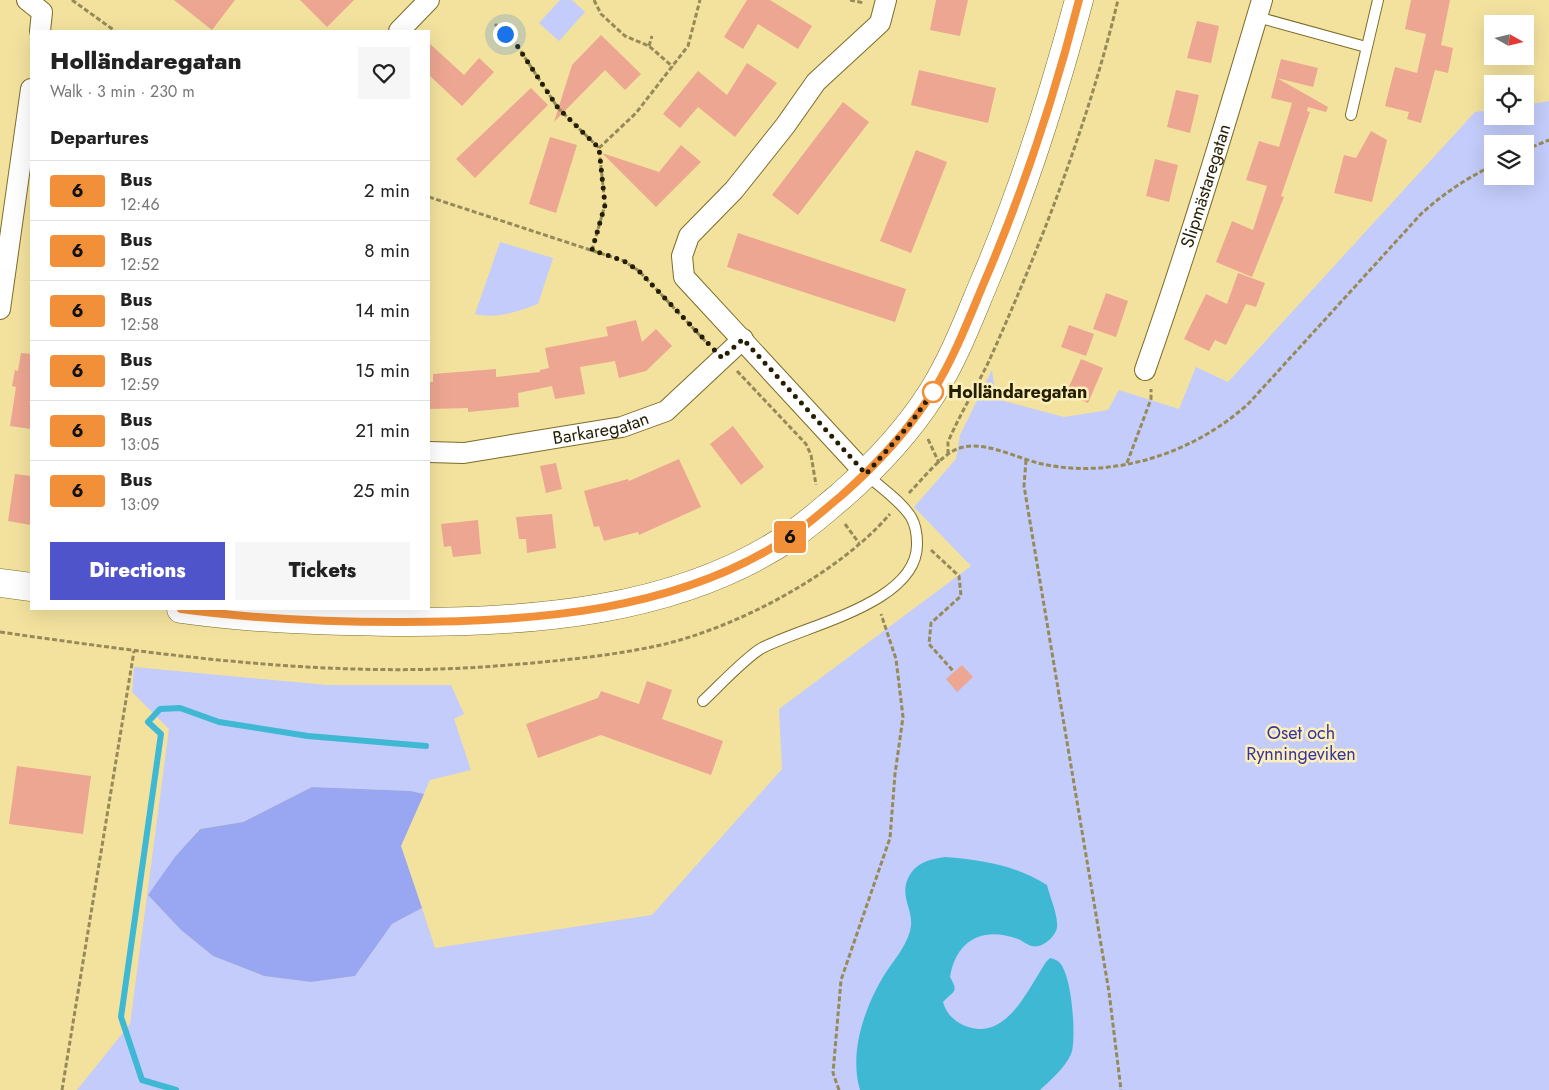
<!DOCTYPE html>
<meta charset="utf-8">
<style>
body{margin:0;font-family:Jost,sans-serif;background:#f6f6f6;color:#222;height:100vh;display:flex;flex-direction:column;font-size:19px;white-space:nowrap}
*{box-sizing:border-box;margin:0}
p{font-size:16px;color:#767676}
.icon{flex:none;width:28px;height:28px;fill:none;stroke:currentColor;stroke-width:2;stroke-linecap:round;stroke-linejoin:round}
.map{position:relative;flex:1;overflow:hidden}
.side{position:absolute;left:30px;top:30px;width:400px;height:580px;display:flex;flex-direction:column;background:#fff;border-radius:0px;box-shadow:0 5px 20px #0002}
.side>*{flex:none}
.badge{padding:0 10px;border-radius:4px;font-size:18px;line-height:32px}
.needle{width:32px;rotate:98deg}
.buttons{position:absolute;left:1484px;top:15px;display:grid;gap:10px}
.buttons a{display:grid;place-items:center;width:50px;height:50px;border-radius:0px;background:#fff;box-shadow:0 5px 20px #0002;font-size:25px}
.you{position:absolute;width:25px;height:25px;margin:-12px;border:4px solid #fff;border-radius:50%;background:#1a73e8;box-shadow:0 0 0 8px #1a73e833}
.map>.badge{position:absolute;translate:-50% -50%;box-shadow:0 0 0 2px #fff}
h2{padding:0 20px;font-size:19px;line-height:45px}
.round{display:grid;place-items:center;flex:none;width:52px;height:52px;border-radius:0px;background:#f6f6f6}
.overview{display:flex;align-items:center;justify-content:space-between;height:85px;padding:0 20px}
h1{font-size:24px;font-weight:800;line-height:38px}
.cta{display:flex;gap:10px;margin-top:auto;padding:10px 20px}
.cta a{flex:1;height:58px;border-radius:0px;background:#4f54cb;color:#fff;font-size:20px;font-weight:800;line-height:58px;text-align:center}
.cta a+a{background:#f6f6f6;color:#222}
ul{padding:0;list-style:none}
li{display:flex;align-items:center;gap:15px;height:60px;padding:0 20px;border-top:1px solid #e0e0e0}
li div{flex:1}
li b{display:block;font-size:19px}
li em{font-style:normal}
li .badge{min-width:55px;font-weight:700;text-align:center}
.map>svg:first-child{display:block}
.green{fill:#c3ccfa;fill-rule:evenodd}
.forest{fill:#99a6f2}
.water{fill:#3fb8d4}
.lines{fill:none;stroke-linecap:round;stroke-linejoin:round}
.stream{stroke:#3fb8d4;stroke-width:6}
.building{fill:#eda692}
.lane-casing{stroke:#7c6c29;stroke-width:12}
.street-casing{stroke:#7c6c29;stroke-width:22}
.secondary-casing{stroke:#7c6c29;stroke-width:29}
.path{stroke:#968a58;stroke-width:3;stroke-dasharray:5 2.5;stroke-linecap:butt}
.lane{stroke:#fff;stroke-width:10}
.street{stroke:#fff;stroke-width:20}
.secondary{stroke:#fff;stroke-width:28}
.line-casing{stroke:#fff;stroke-width:11}
.line{stroke:#f19039;stroke-width:8}
.walk{stroke:#241e03;stroke-width:5;stroke-dasharray:0 9}
.stop-dot{fill:#fff;stroke:#f19039;stroke-width:2.5}
.labels{text-anchor:middle;dominant-baseline:central;stroke-width:5;stroke-linejoin:round;paint-order:stroke}
.street-label{font-size:18px;fill:#241e03;stroke:#fdefb9}
.stop-label{font-size:18px;font-weight:bold;fill:#241e03;stroke:#fdefb9;text-anchor:start}
.park-label{font-size:18px;fill:#3635a2;stroke:#fdefb9}
</style>
<div class="map">
<svg width="1549" height="1090" viewBox="0 0 1549 1090">
<rect width="100%" height="100%" fill="#f3e29e"/>
<!-- green -->
<g class="green">
<path d="M560,0H572L585,12L559,41L539,23Z"/>
<path d="M1549,101V1090H77L130,1024L169,729L132,692L134,667L327,685H451L464,714L454,719L471,770L430,780L424,794L411,791L312,787L243,822L199,829L148,895L181,930L213,956L264,976L311,982L355,976L392,924L422,908L435,948L652,915L782,769L779,709L971,566L914,507L956,459L960,435L992,370L996,399L1064,417L1108,410L1119,390L1179,409L1196,367L1228,382L1475,112L1492,110V116H1525V105ZM1492,144H1525V176H1492Z"/>
<path d="M500,242L553,258L538,304C516,312 498,319 475,314Z"/>
</g>
<!-- forest -->
<path class="forest" d="M312,787L411,791L424,794L401,846L422,908L392,924L355,976L311,982L264,976L213,956L181,930L148,895L175,857L200,829L243,822Z"/>
<!-- water -->
<path class="water" d="M945,857C982,860 1015,865 1047,885C1050,898 1058,914 1057,927C1056,937 1041,949 1032,946C1027,945 1023,941 1018,939C983,926 956,940 950,977C959,993 954,990 943,1002C946,1013 953,1020 963,1025C1005,1044 1027,991 1046,962L1050,958C1054,959 1057,960 1060,963C1072,977 1076,1033 1072,1051C1068,1065 1051,1080 1040,1090H860C849,1053 864,1009 883,977C892,962 905,949 910,931C916,910 896,896 911,873C919,861 933,859 945,857Z"/>
<g class="lines">
<!-- stream -->
<path class="stream" d="M176,1090L142,1080L121,1017L161,734L148,722L160,709L180,708L219,722L308,736L426,746"/>
</g>
<!-- building -->
<g class="building">
<path d="M174,0H235L212,30Z"/>
<path d="M300,0H354L327,27Z"/>
<path d="M747,0H770L812,26L798,49L758,24L743,49L724,37Z"/>
<path d="M936,0H968L960,36L930,30Z"/>
<path d="M1411,0H1450L1441,45L1453,48L1448,73L1435,70L1421,123L1407,119L1409,112L1385,106L1395,67L1417,73L1426,34L1405,29Z"/>
<path d="M1197,21L1219,26L1211,63L1187,58Z"/>
<path d="M601,35L641,74L625,90L605,70L554,122L572,65Z"/>
<path d="M429,43L464,75L479,58L494,72L462,106L429,75Z"/>
<path d="M1281,59L1318,68L1313,87L1277,78L1328,107L1326,112L1308,107L1307,111L1310,112L1281,196L1284,197L1252,277L1216,262L1232,221L1253,230L1267,186L1246,180L1259,141L1279,147L1292,103L1271,98Z"/>
<path d="M747,63L777,83L735,137L698,107L680,128L663,114L698,71L727,95Z"/>
<path d="M919,70L996,88L988,123L911,105Z"/>
<path d="M531,88L548,105L475,178L456,159Z"/>
<path d="M1176,90L1199,95L1190,133L1167,127Z"/>
<path d="M843,102L869,122L798,215L772,195Z"/>
<path d="M1371,131L1387,140L1372,202L1334,193L1344,155L1356,158Z"/>
<path d="M550,137L577,145L556,213L529,204Z"/>
<path d="M681,145L701,162L656,207L602,153L659,172Z"/>
<path d="M916,150L947,162L911,253L880,241Z"/>
<path d="M1155,159L1178,165L1169,202L1146,196Z"/>
<path d="M738,233L906,289L895,322L727,267Z"/>
<path d="M1238,273L1265,283L1256,307L1246,304L1226,345L1215,340L1209,351L1184,339L1206,294L1227,304Z"/>
<path d="M1106,293L1128,301L1116,337L1093,329Z"/>
<path d="M636,320L642,342L656,329L672,346L646,371L619,378L615,361L580,367L585,394L555,399L552,386L518,393L519,407L468,412V408L429,409V382H433V374L496,369V377L540,372V370L549,368L545,348L608,336L606,327Z"/>
<path d="M1069,325L1094,334L1086,356L1061,347Z"/>
<path d="M21,353L31,354V429L10,426L16,387L12,386L15,370L18,371Z"/>
<path d="M1081,359L1103,368L1088,403L1066,394Z"/>
<path d="M733,426L764,467L741,485L710,444Z"/>
<path d="M679,459L701,507L639,535L638,532L604,541L599,526L594,527L584,491L628,479L629,481Z"/>
<path d="M556,463L562,489L546,493L540,466Z"/>
<path d="M15,474L31,476V525L8,521Z"/>
<path d="M552,514L556,548L527,553L526,539H519L516,517Z"/>
<path d="M478,520L481,554L453,557L451,546L444,547L441,524Z"/>
<path d="M962,665L973,677L957,692L946,679Z"/>
<path d="M647,681L672,690L662,719L723,741L711,775L601,735L538,758L526,724L598,698L601,691L639,704Z"/>
<path d="M17,766L91,776L83,834L9,824Z"/>
</g>
<g class="lines">
<!-- lane casing -->
<g class="lane-casing">
<g id="lane">
<path d="M1257,17L1366,47"/>
<path d="M1351,115L1378,0"/>
<path d="M703,701C717,688 747,656 762,648C806,625 919,603 917,543C917,535 915,524 911,517C900,500 881,488 867,475"/>
</g>
</g>
<!-- street casing -->
<g class="street-casing">
<g id="street">
<path d="M27,0L42,12L40,31"/>
<path d="M399,31L429,0"/>
<path d="M0,309L31,89"/>
<path id="s1" d="M1145,370C1188,248 1225,125 1262,0"/>
<path id="s2" d="M429,452L464,453L622,427L666,411L743,339"/>
<path d="M866,474L684,277L682,256L689,236L734,190L785,126L816,82L880,23L886,0"/>
</g>
</g>
<!-- secondary casing -->
<g class="secondary-casing">
<g id="secondary">
<path d="M0,583L31,587"/>
<path d="M181,609C252,619 322,621 394,622C528,623 678,613 792,535C809,524 825,509 841,496C875,466 908,431 932,393C953,360 968,321 983,285C1023,192 1053,97 1079,0"/>
</g>
</g>
<!-- path -->
<g class="path">
<path d="M72,0L115,31"/>
<path d="M594,0L601,14L625,36L649,46L673,67"/>
<path d="M850,0L864,3"/>
<path d="M495,24L516,44L558,108L599,148L605,205L592,250"/>
<path d="M649,46L652,36"/>
<path d="M599,148L636,113L688,46L700,0"/>
<path d="M1525,150L1549,140"/>
<path d="M429,197L624,261L639,271L708,344"/>
<path d="M737,371L806,444L811,455L816,485"/>
<path d="M928,439L939,463"/>
<path d="M948,454V442C960,414 976,388 989,361C1041,245 1088,124 1118,0"/>
<path d="M1026,460L1024,486L1109,992L1121,1090"/>
<path d="M1127,463L1151,399V389"/>
<path d="M909,493C923,479 939,457 957,449C982,439 1014,457 1038,463C1111,481 1196,453 1250,402L1421,214C1443,194 1465,179 1492,166"/>
<path d="M845,524L859,543"/>
<path d="M931,550L959,576L961,596L931,623L929,644L954,672"/>
<path d="M0,632C169,656 337,680 508,665C559,661 610,656 661,645C738,627 838,574 890,514"/>
<path d="M62,1090L134,651"/>
<path d="M839,1090L833,1073L841,980L890,838L895,774L903,717L896,659L881,614"/>
</g>
<!-- lane -->
<use href="#lane" class="lane"/>
<!-- street -->
<use href="#street" class="street"/>
<!-- secondary -->
<use href="#secondary" class="secondary"/>
</g>
<g class="lines">
<!-- line casing -->
<g class="line-casing">
<path id="line" d="M181,609C254,619 327,622 400,622C532,622 680,612 792,535C809,524 825,509 841,496C875,466 908,431 932,393C953,360 968,321 983,285C1023,192 1054,98 1079,0"/>
</g>
<!-- line -->
<use href="#line" class="line"/>
<!-- walk -->
<path class="walk" d="M505,34L516,44L558,108L599,148L605,205L592,250L624,261L639,271L722,358L743,339L866,474L910,424L933,392"/>
</g>
<!-- markers -->
<circle class="stop-dot" cx="933" cy="392" r="10"/>
<g class="labels">
<!-- street labels -->
<g class="street-label">
<text stroke="none"><textPath href="#s1" startOffset="194">Slipmästaregatan</textPath></text>
<text stroke="none"><textPath href="#s2" startOffset="174">Barkaregatan</textPath></text>
</g>
<!-- stop labels -->
<g class="stop-label">
<text x="948" y="392">Holländaregatan</text>
</g>
<!-- park labels -->
<g class="park-label">
<text x="1301" y="733">Oset och<tspan x="1301" dy="21">Rynningeviken</tspan></text>
</g>
</g>
</svg>
<div class="buttons">
<a><svg class="needle" viewBox="-14 -14 28 28"><path d="M0-13l5 13h-10z" fill="#e53935"/><path d="M0 13l5-13h-10z" fill="#767676"/></svg></a>
<a><svg class="icon" aria-label="locate" viewBox="0 0 24 24"><circle cx="12" cy="12" r="6"/><path d="M12 2v4M12 18v4M2 12h4M18 12h4"/></svg></a>
<a><svg class="icon" aria-label="layers" viewBox="0 0 24 24"><path d="M12 4l9 5-9 5-9-5zM3 14l9 5 9-5"/></svg></a>
</div>
<div class="you" style="left:505px;top:34px"></div>
<b class="badge" style="left:790px;top:537px;background:#f19039;color:#111">6</b>
<section class="side">
<div class="overview"><div><h1>Holländaregatan</h1><p>Walk · 3 min · 230 m</p></div><a class="round"><svg class="icon" aria-label="heart" viewBox="0 0 24 24"><path d="M12 20l-8-8c-3-5 5-10 8-4 3-6 11-1 8 4z"/></svg></a></div>
<h2>Departures</h2>
<ul>
<li><span class="badge" style="background:#f19039;color:#111">6</span><div><b>Bus</b><p>12:46</p></div><em>2 min</em></li>
<li><span class="badge" style="background:#f19039;color:#111">6</span><div><b>Bus</b><p>12:52</p></div><em>8 min</em></li>
<li><span class="badge" style="background:#f19039;color:#111">6</span><div><b>Bus</b><p>12:58</p></div><em>14 min</em></li>
<li><span class="badge" style="background:#f19039;color:#111">6</span><div><b>Bus</b><p>12:59</p></div><em>15 min</em></li>
<li><span class="badge" style="background:#f19039;color:#111">6</span><div><b>Bus</b><p>13:05</p></div><em>21 min</em></li>
<li><span class="badge" style="background:#f19039;color:#111">6</span><div><b>Bus</b><p>13:09</p></div><em>25 min</em></li>
</ul>
<div class="cta"><a>Directions</a><a>Tickets</a></div>
</section>
</div>
